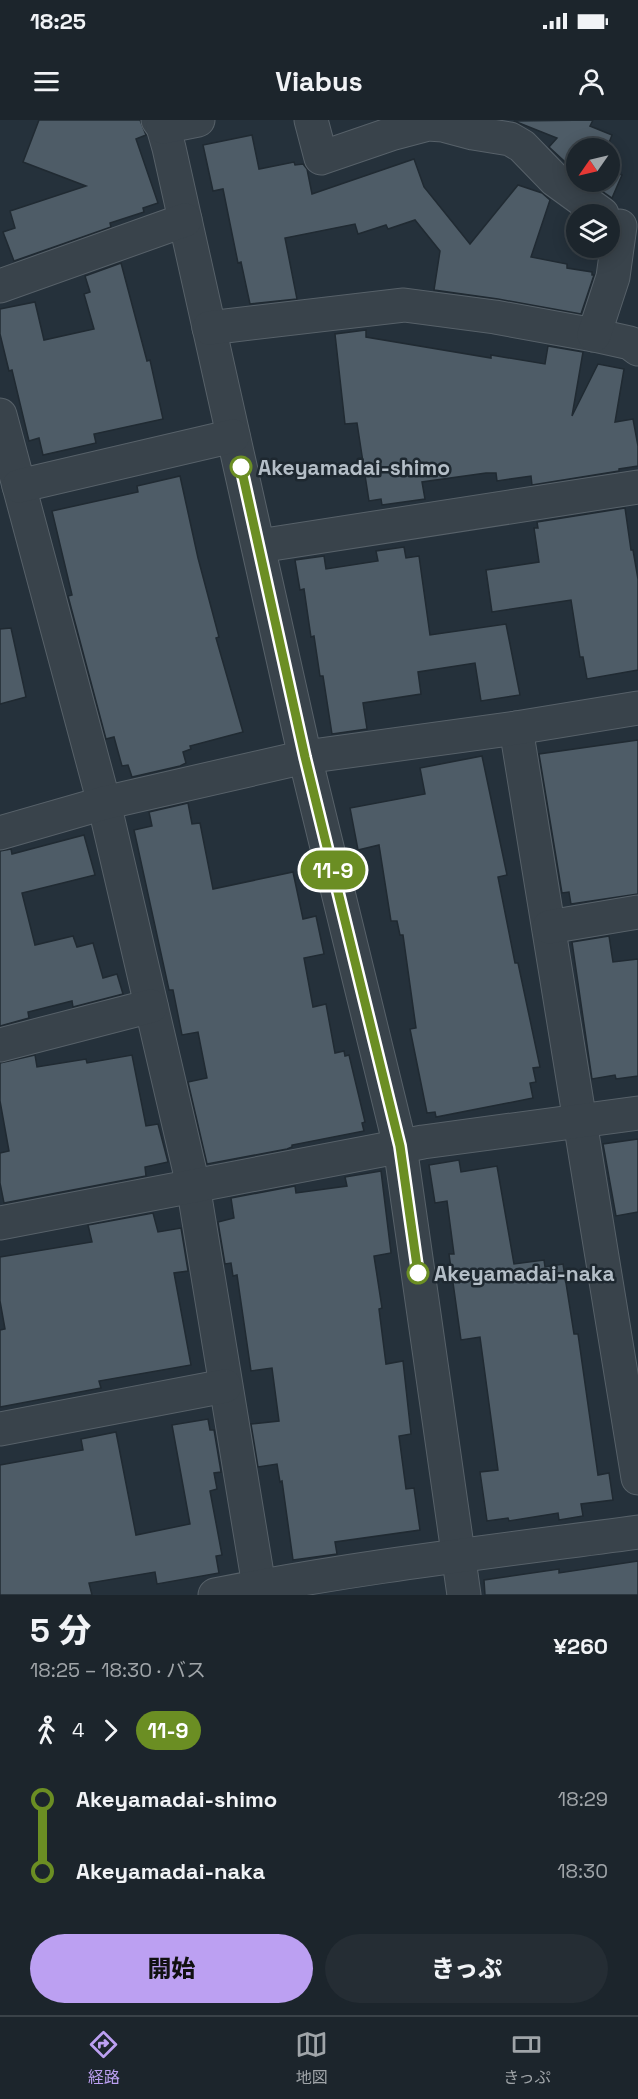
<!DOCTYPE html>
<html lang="ja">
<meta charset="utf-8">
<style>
body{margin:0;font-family:"Space Grotesk","Noto Sans JP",sans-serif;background:#252d34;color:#f1f3f6;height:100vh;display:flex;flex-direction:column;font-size:22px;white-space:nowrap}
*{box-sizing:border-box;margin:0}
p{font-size:20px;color:#a0a5a9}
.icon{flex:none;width:33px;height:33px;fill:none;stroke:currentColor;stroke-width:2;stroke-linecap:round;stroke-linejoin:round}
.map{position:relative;height:1475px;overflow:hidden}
.drawer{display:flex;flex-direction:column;background:#1c252c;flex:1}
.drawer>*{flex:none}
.badge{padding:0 12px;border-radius:20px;font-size:21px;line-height:39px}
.needle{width:39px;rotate:236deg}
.controls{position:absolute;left:566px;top:18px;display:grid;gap:12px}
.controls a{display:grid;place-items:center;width:54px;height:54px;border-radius:50%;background:#1c252c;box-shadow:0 3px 15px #0003,0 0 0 2px #3a4248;font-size:30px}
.map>.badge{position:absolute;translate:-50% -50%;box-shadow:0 0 0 3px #fff}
.legs{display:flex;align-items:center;gap:9px;height:66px;padding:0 30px;font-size:20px}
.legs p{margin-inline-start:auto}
.head{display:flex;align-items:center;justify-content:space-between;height:102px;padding:0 30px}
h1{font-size:33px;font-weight:800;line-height:45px}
.primary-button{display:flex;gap:12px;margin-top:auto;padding:12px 30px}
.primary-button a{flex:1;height:69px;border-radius:36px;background:#bca0f2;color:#111;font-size:24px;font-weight:800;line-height:69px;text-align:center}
.primary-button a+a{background:#252d34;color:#f1f3f6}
ul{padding:0 30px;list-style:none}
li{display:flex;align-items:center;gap:21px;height:72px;font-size:22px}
li i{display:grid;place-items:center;width:9px;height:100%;margin:0 8px;background:currentColor}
li i::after{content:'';width:15px;height:15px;margin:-8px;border:4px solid;border-radius:50%;background:#1c252c}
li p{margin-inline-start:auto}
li:first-child i{background:linear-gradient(#0000 50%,currentColor 0)}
li:last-child i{background:linear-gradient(currentColor 50%,#0000 0)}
.status{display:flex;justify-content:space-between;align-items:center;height:42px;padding:0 30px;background:#1c252c;direction:ltr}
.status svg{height:16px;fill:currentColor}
header{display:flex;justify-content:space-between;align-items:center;height:78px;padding:0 30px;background:#1c252c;font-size:27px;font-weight:800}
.menu{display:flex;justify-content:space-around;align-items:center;height:84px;border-top:2px solid #3a4248;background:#1c252c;font-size:16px;color:#a0a5a9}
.menu a{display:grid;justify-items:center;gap:3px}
.menu .on{color:#bca0f2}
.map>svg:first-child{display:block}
.building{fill:#4e5c67;stroke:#202a32;stroke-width:1.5}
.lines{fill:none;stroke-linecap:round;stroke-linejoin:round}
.minor-casing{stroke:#576169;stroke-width:35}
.minor{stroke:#39434b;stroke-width:33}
.line-1-casing{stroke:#fff;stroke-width:14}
.line-1{stroke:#6b8e23;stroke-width:9}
.stop-1-dot{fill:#fff;stroke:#6b8e23;stroke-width:3}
.labels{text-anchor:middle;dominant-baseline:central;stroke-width:5;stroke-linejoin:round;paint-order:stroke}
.stop-label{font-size:21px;font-weight:bold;fill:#b4bec7;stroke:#1e2830;text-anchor:start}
</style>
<div class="status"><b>18:25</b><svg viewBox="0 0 49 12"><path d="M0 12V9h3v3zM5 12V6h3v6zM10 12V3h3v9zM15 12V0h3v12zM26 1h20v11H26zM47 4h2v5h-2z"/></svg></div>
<header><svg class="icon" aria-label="menu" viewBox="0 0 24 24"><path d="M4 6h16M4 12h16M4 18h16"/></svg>Viabus<svg class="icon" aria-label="person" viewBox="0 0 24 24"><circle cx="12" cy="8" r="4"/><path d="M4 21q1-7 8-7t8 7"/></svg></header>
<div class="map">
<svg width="638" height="1475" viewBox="0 0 638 1475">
<rect width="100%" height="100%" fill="#25313b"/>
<!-- building -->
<g class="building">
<path d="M39,0H140L146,15L136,19L158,83L143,88L144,92L110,103L111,107L14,141L3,112L15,108L10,91L86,66L23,42Z"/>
<path d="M593,0L590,6L612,15L607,28H576V52L549,27L557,18L514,1Z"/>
<path d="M252,15L259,49L294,42L295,45L303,44L307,49L312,74L414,39L424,67L470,124L518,65L542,73L550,80L531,137L567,144V148L592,152V155H594L581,194L498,179L434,170L440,131L415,100L388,109L386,105L358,114L355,104L285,118L297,179L250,184L241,142L238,143L223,69L213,71L203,25Z"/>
<path d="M609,50L622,55L612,78L589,62H609Z"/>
<path d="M121,143L147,241L150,240L163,299L94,314L96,323L43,335L39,318L29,321L12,250L9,251L0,214V189L35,182L44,220L94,209L84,174L90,172L85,156Z"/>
<path d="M366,210V217L491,238V235L545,244L548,226L583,232L572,296L598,244L624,249L615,302L633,299L638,326V346L619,349V351L532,365L531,356L497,361L496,353H486L422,362L425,379L382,385L381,379L369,381L357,303L345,304L335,214Z"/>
<path d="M180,356L198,438L219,517L216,518L243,612L190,626L191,629L183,632L186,643L180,646L132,657L128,645L122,646L114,617L106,619L68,476L72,475L52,391L138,372L137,366Z"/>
<path d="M625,388L631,430H633L638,459V550L587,559L583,537H580L571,480L492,492L486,450L539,442L534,408H538L537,402Z"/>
<path d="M404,427L406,438L419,436L430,515L506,504L520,575L481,581L475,543L418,552L421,574L363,583L367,609L332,614L323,556H320L314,516L311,517L304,469L300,470L295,440L324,436L326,449L378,441L376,431Z"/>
<path d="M11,508L26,577L0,584V509Z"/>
<path d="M638,620V774L571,784L569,772L562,773L539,634Z"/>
<path d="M482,636L507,755L498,757L515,843H518L540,947L533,948L536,962L530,963L533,978L436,997L435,992L427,993L410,909L416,908L403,815H400L397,801H391L379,725L358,730L350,688L425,674L420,648Z"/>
<path d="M188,683L192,704L200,703L213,769L293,752L303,799L316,796L324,834L304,838L313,887L326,884L335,933L344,931L345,936L349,935L365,1002L362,1003L364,1011L292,1025V1027L287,1029L207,1044L188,962L207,958L198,912L182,915L173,870H169L134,710L152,706L149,692Z"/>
<path d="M84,715L95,755L22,773L35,825L73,816L77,827L93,823L103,858L117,854L123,874L73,887L72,881L28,892L29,898L0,906V731L11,729L12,734Z"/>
<path d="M609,816L613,842L638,839V956L616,959L615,955L592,959L572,822Z"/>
<path d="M35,935L37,947L86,939L87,943L132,935L146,1006L158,1004L168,1042L145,1047L146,1056L4,1083L0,1063V1033L9,1031L0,981V943Z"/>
<path d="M638,1019V1092L616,1096L603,1024Z"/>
<path d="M459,1040L461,1052L497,1046L514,1144L544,1140L545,1147L563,1144L574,1214H578L598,1355L609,1353L613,1380L581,1384L583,1396L559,1400L558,1393L509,1401L508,1398L487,1401L480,1352L498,1350L480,1217L461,1220L449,1134H454L447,1081L435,1083L429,1045Z"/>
<path d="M381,1051L391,1133L374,1136L382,1188L379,1189L386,1244L403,1241L411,1314L399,1316L406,1369L414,1368L420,1410L335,1422L337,1434L293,1440L282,1361L280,1362L277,1344L258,1347L251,1304L279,1301L272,1248L251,1251L237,1155L233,1156L231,1143L225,1144L218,1102L234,1098L231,1078L295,1066L296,1073L347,1066L345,1057Z"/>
<path d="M153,1093L158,1112L181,1108L188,1151L174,1153L191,1245L99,1261L101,1268L0,1287V1210L5,1209L0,1181V1137L92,1122L88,1105Z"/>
<path d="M208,1299L210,1310H214L221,1352L214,1353L217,1369L210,1371L222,1435L216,1436L219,1453L157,1464L155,1452L89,1463L92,1475H0V1345L83,1330L81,1319L116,1312L136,1415L190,1404L172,1305Z"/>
<path d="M638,1441V1475H485L484,1460L559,1449V1453Z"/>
</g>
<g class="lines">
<!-- minor casing -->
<g class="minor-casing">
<g id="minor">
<path d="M158,0L163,7L169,28L305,637L400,1026L464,1475"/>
<path d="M311,0L321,38L394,13L428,4L443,5L473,13L510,19L522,26L555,60L602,94"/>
<path d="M163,7L198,0"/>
<path d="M0,166L185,100"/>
<path d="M209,208L404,185L495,197L594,215L630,223L638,229"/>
<path d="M594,215L613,157L620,106"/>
<path d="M0,295L104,683L193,1065L259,1466"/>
<path d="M19,366L233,316"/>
<path d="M259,426L638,367"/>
<path d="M516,608L638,1358"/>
<path d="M0,713L104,683L305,637L516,608L638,588"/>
<path d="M549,807L638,792"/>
<path d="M0,925L151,886"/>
<path d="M0,1103L423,1022L638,993"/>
<path d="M0,1309L225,1266"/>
<path d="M215,1475C355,1447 497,1431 638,1412"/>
</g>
</g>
<!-- minor -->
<use href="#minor" class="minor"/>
</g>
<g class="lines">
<!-- line-1 casing -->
<g class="line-1-casing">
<path id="line-1" d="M241,347L305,637L400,1026L418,1153"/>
</g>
<!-- line-1 -->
<use href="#line-1" class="line-1"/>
</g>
<!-- markers -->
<g class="stop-1-dot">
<circle cx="241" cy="347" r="10"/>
<circle cx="418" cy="1153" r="10"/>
</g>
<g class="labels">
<!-- stop labels -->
<g class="stop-label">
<text x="258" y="347">Akeyamadai-shimo</text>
<text x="434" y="1153">Akeyamadai-naka</text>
</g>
</g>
</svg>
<div class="controls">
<a><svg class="needle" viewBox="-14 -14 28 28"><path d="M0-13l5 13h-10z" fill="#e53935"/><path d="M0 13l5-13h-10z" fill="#a0a5a9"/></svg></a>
<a><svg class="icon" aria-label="layers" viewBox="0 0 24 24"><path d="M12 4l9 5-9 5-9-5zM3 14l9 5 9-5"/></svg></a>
</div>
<b class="badge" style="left:333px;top:750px;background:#6b8e23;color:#fff">11-9</b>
</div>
<section class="drawer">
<div class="head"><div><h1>5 分</h1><p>18:25 – 18:30 · バス</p></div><b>¥260</b></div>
<div class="legs"><svg class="icon" aria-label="walk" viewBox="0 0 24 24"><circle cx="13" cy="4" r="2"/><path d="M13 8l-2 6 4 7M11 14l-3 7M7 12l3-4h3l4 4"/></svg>4<svg class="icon" aria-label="forward" viewBox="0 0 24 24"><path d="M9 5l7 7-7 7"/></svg><b class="badge" style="background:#6b8e23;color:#fff">11-9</b></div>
<ul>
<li><i style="color:#6b8e23"></i><b>Akeyamadai-shimo</b><p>18:29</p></li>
<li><i style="color:#6b8e23"></i><b>Akeyamadai-naka</b><p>18:30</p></li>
</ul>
<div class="primary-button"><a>開始</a><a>きっぷ</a></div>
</section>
<nav class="menu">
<a class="on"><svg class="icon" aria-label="directions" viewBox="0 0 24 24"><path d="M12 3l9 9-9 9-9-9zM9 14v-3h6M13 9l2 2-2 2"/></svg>経路</a>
<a><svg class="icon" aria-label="map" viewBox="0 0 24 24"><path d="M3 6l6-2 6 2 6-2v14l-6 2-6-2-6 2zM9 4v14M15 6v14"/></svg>地図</a>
<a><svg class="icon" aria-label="tickets" viewBox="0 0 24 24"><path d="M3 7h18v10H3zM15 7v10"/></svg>きっぷ</a>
</nav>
